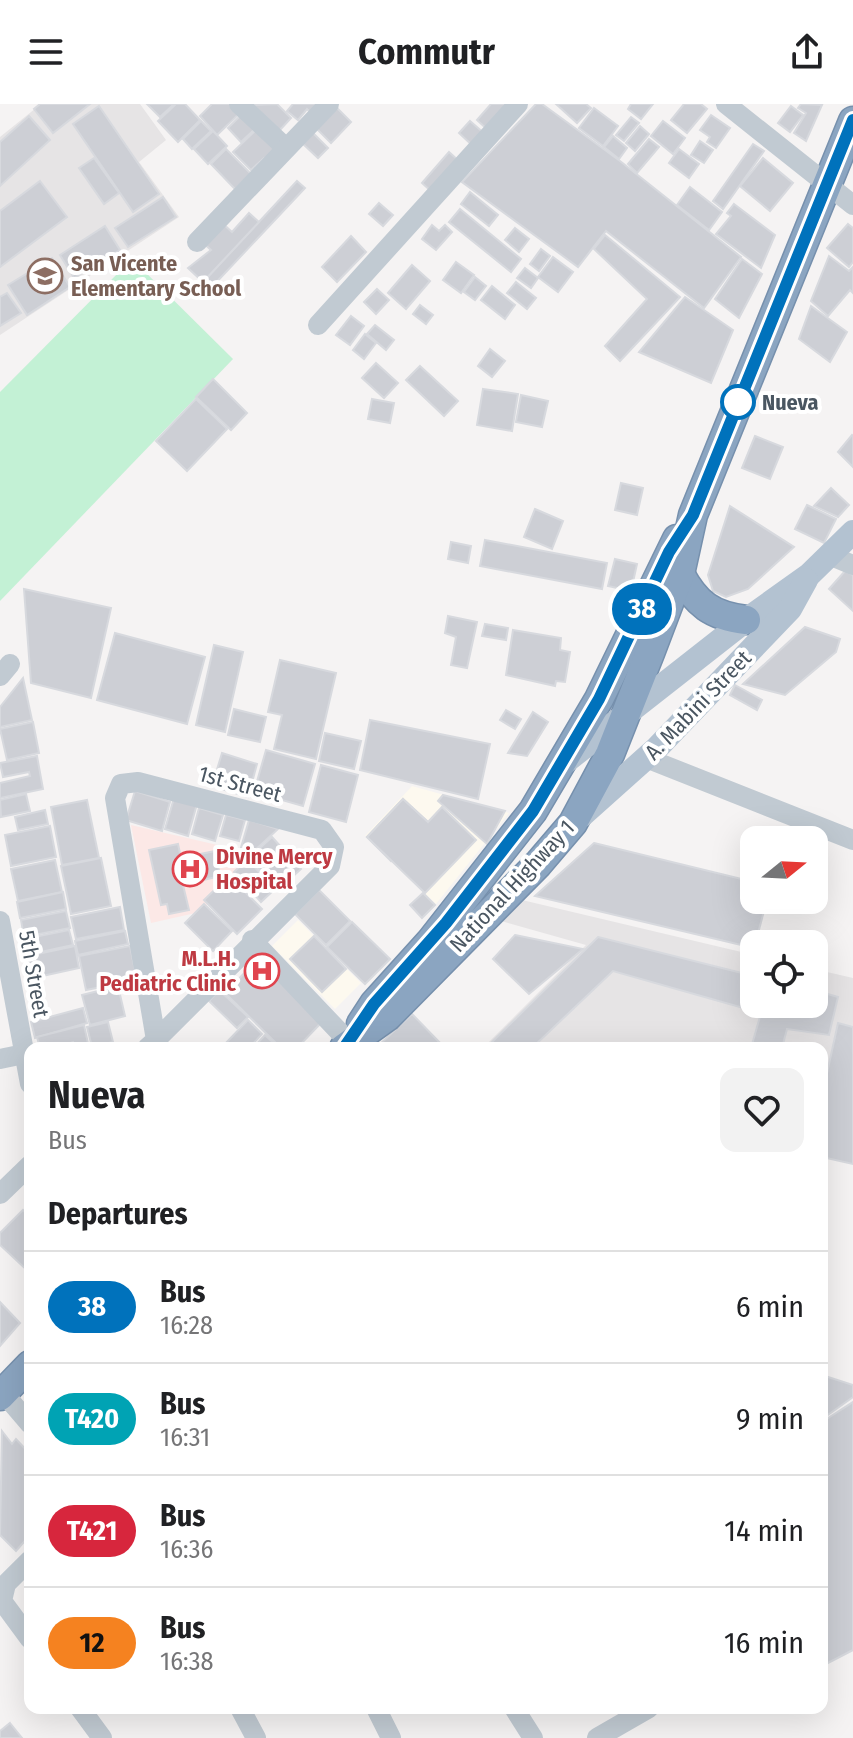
<!DOCTYPE html>
<style>
body{margin:0;font-family:"Fira Sans Condensed",sans-serif;background:#f2f2f2;color:#202124;height:100vh;display:flex;flex-direction:column;font-size:30px;white-space:nowrap}
*{box-sizing:border-box;margin:0}
p{font-size:26px;color:#757577}
.icon{flex:none;width:44px;height:44px;fill:none;stroke:currentColor;stroke-width:2;stroke-linecap:round;stroke-linejoin:round}
.map{position:relative;flex:1;overflow:hidden}
.panel{position:absolute;left:24px;top:938px;width:804px;height:672px;display:flex;flex-direction:column;background:#fff;border-radius:16px;box-shadow:0 8px 32px #0002}
.panel>*{flex:none}
.badge{padding:0 16px;border-radius:26px;font-size:28px;line-height:52px}
.needle{width:52px;rotate:72deg}
.controls{position:absolute;left:740px;top:722px;display:grid;gap:16px}
.controls a{display:grid;place-items:center;width:88px;height:88px;border-radius:16px;background:#fff;box-shadow:0 8px 32px #0002;font-size:40px}
.map>.badge{position:absolute;translate:-50% -50%;box-shadow:0 0 0 4px #fff}
h2{padding:0 24px;font-size:30px;line-height:72px}
.round{display:grid;place-items:center;flex:none;width:84px;height:84px;border-radius:16px;background:#f2f2f2}
.overview{display:flex;align-items:center;justify-content:space-between;height:136px;padding:0 24px}
h1{font-size:38px;font-weight:700;line-height:60px}
ul{padding:0;list-style:none}
li{display:flex;align-items:center;gap:24px;height:112px;padding:0 24px;border-top:2px solid #e0e0e0}
li div{flex:1}
li b{display:block;font-size:30px}
li em{font-style:normal}
li .badge{min-width:88px;font-weight:700;text-align:center}
header{display:flex;justify-content:space-between;align-items:center;height:104px;padding:0 24px;background:#fff;font-size:36px;font-weight:700}
.map>svg:first-child{display:block}
.commercial{fill:#fdf9ef}
.education{fill:#e6e4e5}
.medical{fill:#fce8e6}
.green{fill:#c3f1d5}
.building{fill:#cdcfd5;stroke:#d7d9de;stroke-width:2}
.lines{fill:none;stroke-linecap:round;stroke-linejoin:round}
.highway-casing{stroke:#7690ad;stroke-width:31}
.minor{stroke:#c1cad2;stroke-width:20}
.major{stroke:#b3c2d1;stroke-width:24}
.highway{stroke:#8ba5c1;stroke-width:28}
.line-casing{stroke:#fff;stroke-width:18}
.line{stroke:#0072bc;stroke-width:12}
.stop-dot{fill:#fff;stroke:#0072bc;stroke-width:4}
.labels{text-anchor:middle;dominant-baseline:central;stroke-width:8;stroke-linejoin:round;paint-order:stroke}
.education-label{font-size:22px;font-weight:bold;fill:#785e54;stroke:#fff;text-anchor:start}
.stop-label{font-size:22px;font-weight:bold;fill:#4a5661;stroke:#fff;text-anchor:start}
.street-label{font-size:22px;fill:#4a5661;stroke:#fff}
.health-label{font-size:22px;font-weight:bold;fill:#be3a42;stroke:#fff;text-anchor:start}
</style>
<header><svg class="icon" aria-label="menu" viewBox="0 0 24 24"><path d="M4 6h16M4 12h16M4 18h16"/></svg>Commutr<svg class="icon" aria-label="share" viewBox="0 0 24 24"><path d="M12 15V3M7 8l5-5 5 5M5 13v7h14v-7"/></svg></header>
<div class="map">
<svg width="853" height="1634" viewBox="0 0 853 1634">
<rect width="100%" height="100%" fill="#f5f3f3"/>
<!-- commercial -->
<g class="commercial">
<path d="M412,682L509,709L436,800L365,732Z"/>
<path d="M298,816L361,879L335,905L272,842Z"/>
</g>
<!-- education -->
<g class="education">
<path d="M41,0H140L166,36L139,58L179,113L0,231V33Z"/>
<path d="M522,796L754,851V900H814V865L853,874V1054L822,1049V944H483L586,841L501,817Z"/>
</g>
<!-- medical -->
<path class="medical" d="M131,721L226,743L247,754L233,775L200,808L151,819Z"/>
<!-- green -->
<path class="green" d="M132,155L233,255L0,497V288Z"/>
<!-- building -->
<g class="building">
<path d="M40,0H90L53,29L34,5Z"/>
<path d="M147,0H174L160,13Z"/>
<path d="M176,0H185L200,16L178,38L158,17Z"/>
<path d="M212,0H232L240,9L217,31L200,12Z"/>
<path d="M277,0L291,14L279,27L253,1Z"/>
<path d="M293,0H321L314,12L307,5L298,16L287,7Z"/>
<path d="M491,0H515L490,28L477,16Z"/>
<path d="M536,0H542L620,57L741,153L704,204L606,127L578,163L462,78Z"/>
<path d="M556,0H586L591,4L577,19Z"/>
<path d="M631,0H653L641,15L628,5Z"/>
<path d="M684,0H701L707,5L687,29L671,16Z"/>
<path d="M801,0L822,1L806,37L794,29L806,9L798,4Z"/>
<path d="M99,2L159,90L133,108L73,20Z"/>
<path d="M791,2L803,11L790,28L778,19Z"/>
<path d="M337,4L351,18L331,39L317,25Z"/>
<path d="M594,4L618,22L603,42L579,24Z"/>
<path d="M243,9L256,24L241,38L228,24Z"/>
<path d="M711,11L730,24L716,44L707,38L710,33L700,26Z"/>
<path d="M29,12L50,36L0,82V38Z"/>
<path d="M631,13L639,19L624,37L616,31Z"/>
<path d="M201,17L211,27L192,45L183,35Z"/>
<path d="M470,17L485,30L473,42L459,29Z"/>
<path d="M663,17L685,34L673,50L651,32Z"/>
<path d="M640,22L649,30L635,47L626,39Z"/>
<path d="M259,23L281,47L264,54L251,66L233,48Z"/>
<path d="M213,27L227,42L208,60L194,45Z"/>
<path d="M313,29L328,44L318,54L303,40Z"/>
<path d="M613,32L627,44L619,55L604,43Z"/>
<path d="M649,35L659,43L637,69L628,60Z"/>
<path d="M700,37L713,46L704,59L691,51Z"/>
<path d="M753,40L764,47L723,105L713,97Z"/>
<path d="M226,45L251,70L235,85L211,60Z"/>
<path d="M679,45L699,60L689,74L669,59Z"/>
<path d="M449,48L459,57L433,89L422,79Z"/>
<path d="M94,54L119,89L104,100L79,64Z"/>
<path d="M763,54L793,79L770,107L740,82Z"/>
<path d="M40,77L67,113L0,163V107Z"/>
<path d="M297,77L305,84L210,185L203,178Z"/>
<path d="M690,83L722,108L709,126L677,101Z"/>
<path d="M470,88L498,111L489,122L461,100Z"/>
<path d="M163,93L176,113L128,143L115,124Z"/>
<path d="M379,99L393,111L383,122L369,110Z"/>
<path d="M734,100L775,131L761,164L716,130L731,112L727,109Z"/>
<path d="M460,105L521,155L511,168L449,118Z"/>
<path d="M249,109L259,118L203,178L188,164L211,146L202,138L221,118L232,128Z"/>
<path d="M848,120L853,124V158L849,163L827,144Z"/>
<path d="M432,121L439,127L445,121L452,128L436,146L422,135Z"/>
<path d="M105,122L120,146L74,174L60,151Z"/>
<path d="M515,124L529,135L519,148L505,136Z"/>
<path d="M605,131L680,193L620,257L605,242L647,195L594,145Z"/>
<path d="M351,132L366,148L337,178L322,163Z"/>
<path d="M541,145L550,152L539,167L530,160Z"/>
<path d="M829,152L849,167L853,163V189L850,186L828,212L811,197Z"/>
<path d="M553,153L573,168L558,188L538,173Z"/>
<path d="M52,154L70,183L27,211L8,181Z"/>
<path d="M742,155L762,170L739,214L715,195Z"/>
<path d="M456,158L474,171L461,189L443,176Z"/>
<path d="M412,161L430,177L406,205L388,189Z"/>
<path d="M525,164L538,174L531,184L517,174Z"/>
<path d="M475,173L486,182L475,196L464,188Z"/>
<path d="M516,178L536,194L527,205L507,189Z"/>
<path d="M492,182L515,201L505,215L481,196Z"/>
<path d="M377,185L389,196L376,210L364,198Z"/>
<path d="M7,189L21,209L0,222V193Z"/>
<path d="M685,193L733,226L711,279L639,248Z"/>
<path d="M420,201L433,211L426,220L413,210Z"/>
<path d="M811,202L847,228L830,258L799,235Z"/>
<path d="M351,212L364,222L350,241L336,231Z"/>
<path d="M375,221L394,236L386,246L367,230Z"/>
<path d="M365,230L376,239L364,255L353,246Z"/>
<path d="M490,245L505,257L492,273L478,262Z"/>
<path d="M376,259L398,279L384,294L362,274Z"/>
<path d="M420,262L458,297L444,312L406,276Z"/>
<path d="M213,275L247,309L231,326L196,293Z"/>
<path d="M483,285L518,290L512,327L477,321Z"/>
<path d="M521,291L548,297L542,323L516,318Z"/>
<path d="M196,295L227,325L187,367L156,337Z"/>
<path d="M372,295L394,299L390,319L368,315Z"/>
<path d="M852,331L853,332V363L838,348Z"/>
<path d="M755,332L783,343L770,375L742,364Z"/>
<path d="M621,379L643,384L637,411L615,406Z"/>
<path d="M831,384L849,401L838,413L814,402Z"/>
<path d="M807,401L836,415L824,439L795,425Z"/>
<path d="M730,402L794,443L748,485L726,493L713,487L708,471Z"/>
<path d="M535,405L563,417L552,445L524,433Z"/>
<path d="M485,436L607,459L602,485L480,462Z"/>
<path d="M451,438L471,442L468,459L448,455Z"/>
<path d="M615,455L637,460L631,487L608,482Z"/>
<path d="M845,467L853,471V507L829,485Z"/>
<path d="M24,485L111,504L91,594L31,579Z"/>
<path d="M448,512L477,518L467,564L451,561L456,533L445,529Z"/>
<path d="M485,520L508,524L506,536L482,532Z"/>
<path d="M805,523L840,535L836,548L785,591L743,580Z"/>
<path d="M513,526L561,534L560,546L570,548L565,578L556,577L555,582L506,571Z"/>
<path d="M115,529L205,553L187,620L97,596Z"/>
<path d="M214,541L243,548L225,628L196,621Z"/>
<path d="M280,556L336,569L316,655L274,645L282,611L268,608Z"/>
<path d="M23,574L32,616L0,623V603Z"/>
<path d="M735,581L762,596L757,606L730,591Z"/>
<path d="M234,605L266,613L260,638L228,631Z"/>
<path d="M506,606L521,615L515,625L500,616Z"/>
<path d="M533,608L548,618L527,652L508,649Z"/>
<path d="M370,616L490,640L478,695L360,666Z"/>
<path d="M33,618L39,649L7,656L0,625Z"/>
<path d="M325,629L361,637L354,665L319,657Z"/>
<path d="M266,646L315,660L303,702L254,688Z"/>
<path d="M222,649L257,660L248,693L212,682Z"/>
<path d="M37,652L43,685L0,694V679L30,672L29,668L3,673L0,659Z"/>
<path d="M321,661L358,671L346,718L309,708Z"/>
<path d="M135,687L170,698L162,727L126,716Z"/>
<path d="M26,690L30,707L1,713L0,696Z"/>
<path d="M443,691L505,707L487,740L438,697Z"/>
<path d="M174,694L197,700L188,732L165,725Z"/>
<path d="M403,695L428,718L391,757L367,733Z"/>
<path d="M403,695L428,718L442,703L476,736L425,789L367,733Z"/>
<path d="M87,696L99,754L62,761L51,703Z"/>
<path d="M199,704L223,711L215,737L192,730Z"/>
<path d="M45,706L48,720L18,726L15,713Z"/>
<path d="M226,711L245,716L239,737L220,732Z"/>
<path d="M249,716L278,725L251,750L240,747Z"/>
<path d="M50,722L56,753L11,762L5,731Z"/>
<path d="M272,733L301,765L278,786L249,754Z"/>
<path d="M594,739L754,778V796H767L754,844L535,792Z"/>
<path d="M178,740L181,754L215,747L220,772L183,781L189,806L169,810L167,800L161,801L149,746Z"/>
<path d="M101,754L111,802L71,810L61,762Z"/>
<path d="M247,755L275,785L261,798L234,768Z"/>
<path d="M55,756L62,788L18,797L11,765Z"/>
<path d="M229,772L262,805L237,830L204,796Z"/>
<path d="M319,786L350,817L326,841L295,810Z"/>
<path d="M63,788L66,805L20,814L17,798Z"/>
<path d="M423,789L435,801L422,814L410,801Z"/>
<path d="M204,800L232,827L213,847L185,819Z"/>
<path d="M120,803L124,826L76,835L71,813Z"/>
<path d="M66,807L70,824L24,833L21,816Z"/>
<path d="M352,818L390,855L365,880L327,843Z"/>
<path d="M69,826L73,841L27,851L24,835Z"/>
<path d="M125,827L128,840L78,851L75,837Z"/>
<path d="M515,831L583,845L529,890L493,855Z"/>
<path d="M314,832L346,865L322,888L290,855Z"/>
<path d="M598,833L754,872V900H814V886L838,893L829,931L787,925L782,944H751L761,909L613,867L532,944H486Z"/>
<path d="M75,842L79,864L33,874L28,852Z"/>
<path d="M130,842L137,876L86,886L79,852Z"/>
<path d="M257,856L322,918L297,944H281L225,889Z"/>
<path d="M118,882L125,912L90,921L82,891Z"/>
<path d="M219,886L248,913L237,924L209,897Z"/>
<path d="M83,904L87,919L35,934L31,918Z"/>
<path d="M412,910L442,941L438,944H376Z"/>
<path d="M248,916L262,930L249,944H225L223,942Z"/>
<path d="M108,918L113,938L92,943L87,923Z"/>
<path d="M838,919L853,923V1060L822,1053V992Z"/>
<path d="M84,921L89,944H74L73,938L56,944H40L37,933Z"/>
<path d="M265,931L279,944H253Z"/>
<path d="M30,1105V1169L0,1141V1129L23,1106L26,1109Z"/>
<path d="M0,1198L20,1219L0,1242Z"/>
<path d="M822,1271L853,1281V1293L822,1315Z"/>
<path d="M853,1298V1546L824,1561L822,1318Z"/>
<path d="M2,1327L12,1340L16,1335L30,1350V1431L16,1447L0,1431Z"/>
<path d="M10,1619L22,1634H0V1627Z"/>
</g>
<g class="lines">
<!-- highway casing -->
<g class="highway-casing">
<g id="highway">
<path d="M680,470C696,500 712,512 746,516"/>
<path d="M361,920L374,900L430,838L533,707L599,595L677,435"/>
<path d="M344,944L387,913L538,760L573,719L610,650L650,549L680,470L693,411L853,17"/>
<path d="M0,1292L30,1261"/>
</g>
</g>
<!-- minor -->
<g class="minor">
<path d="M239,0L286,44"/>
<path d="M726,0L853,101"/>
<path d="M197,138L329,0"/>
<path d="M318,221L518,0"/>
<path d="M829,451L853,461"/>
<path d="M0,572L10,560"/>
<path d="M646,654L853,736"/>
<path d="M0,817L30,980"/>
<path d="M252,836L350,939"/>
<path d="M147,944L156,936L330,762L334,743L322,726L138,678L121,680L115,694L156,936"/>
<path d="M0,955L24,950"/>
<path d="M0,1090L30,1061"/>
<path d="M0,1285L30,1320"/>
<path d="M30,1456L6,1480L2,1497L30,1535"/>
<path d="M80,1604L102,1634"/>
<path d="M240,1604L256,1634"/>
<path d="M376,1604L391,1634"/>
<path d="M514,1604L533,1634"/>
<path d="M597,1634L649,1604"/>
</g>
<!-- major -->
<g class="major">
<path d="M565,658L746,516L809,471L853,428"/>
<path d="M581,712L656,645L790,505L806,476"/>
</g>
<!-- highway -->
<use href="#highway" class="highway"/>
</g>
<g class="lines">
<!-- line casing -->
<g class="line-casing">
<path id="line" d="M344,944L374,900L446,819L533,707L599,595L669,448L693,411L853,16"/>
</g>
<!-- line -->
<use href="#line" class="line"/>
</g>
<!-- icons -->
<defs>
<g id="school-ring" transform="scale(1.8)"><circle r="9.5" fill="#fff" stroke="#8d6e63" stroke-width="1.5"/><path d="M0-5L7-2L0 1L-7-2ZM-4 1L0 2.5L4 1V4Q0 6-4 4Z" fill="#8d6e63"/></g>
<g id="hospital-ring" transform="scale(1.8)"><circle r="9.5" fill="#fff" stroke="#e0444e" stroke-width="1.5"/><path d="M-5-5h3v3.5h4V-5h3V5h-3V1.5h-4V5h-3Z" fill="#e0444e"/></g>
</defs>
<g fill-rule="evenodd">
<use href="#school-ring" x="45" y="172"/>
<use href="#hospital-ring" x="190" y="765"/>
<use href="#hospital-ring" x="262" y="867"/>
</g>
<!-- markers -->
<circle class="stop-dot" cx="738" cy="298" r="16"/>
<g class="labels">
<!-- education labels -->
<g class="education-label">
<text x="71" y="159">San Vicente<tspan x="71" dy="25">Elementary School</tspan></text>
</g>
<!-- stop labels -->
<g class="stop-label">
<text x="762" y="298">Nueva</text>
</g>
<!-- street labels -->
<g class="street-label">
<text transform="translate(698 601) rotate(-46)">A. Mabini Street</text>
<text transform="translate(240 680) rotate(15)">1st Street</text>
<text transform="translate(512 782) rotate(-47)">National Highway 1</text>
<text transform="translate(34 870) rotate(80)">5th Street</text>
</g>
<!-- health labels -->
<g class="health-label">
<text x="216" y="752">Divine Mercy<tspan x="216" dy="25">Hospital</tspan></text>
<text x="236" y="854" text-anchor="end">M.L.H.<tspan x="236" dy="25">Pediatric Clinic</tspan></text>
</g>
</g>
</svg>
<div class="controls">
<a><svg class="needle" viewBox="-14 -14 28 28"><path d="M0-13l5 13h-10z" fill="#e53935"/><path d="M0 13l5-13h-10z" fill="#757577"/></svg></a>
<a><svg class="icon" aria-label="locate" viewBox="0 0 24 24"><circle cx="12" cy="12" r="6"/><path d="M12 2v4M12 18v4M2 12h4M18 12h4"/></svg></a>
</div>
<b class="badge" style="left:642px;top:505px;background:#0072bc;color:#fff">38</b>
<section class="panel">
<div class="overview"><div><h1>Nueva</h1><p>Bus</p></div><a class="round"><svg class="icon" aria-label="heart" viewBox="0 0 24 24"><path d="M12 20l-8-8c-3-5 5-10 8-4 3-6 11-1 8 4z"/></svg></a></div>
<h2>Departures</h2>
<ul>
<li><span class="badge" style="background:#0072bc;color:#fff">38</span><div><b>Bus</b><p>16:28</p></div><em>6 min</em></li>
<li><span class="badge" style="background:#00a3b4;color:#fff">T420</span><div><b>Bus</b><p>16:31</p></div><em>9 min</em></li>
<li><span class="badge" style="background:#d7263d;color:#fff">T421</span><div><b>Bus</b><p>16:36</p></div><em>14 min</em></li>
<li><span class="badge" style="background:#f58220;color:#111">12</span><div><b>Bus</b><p>16:38</p></div><em>16 min</em></li>
</ul>
</section>
</div>
